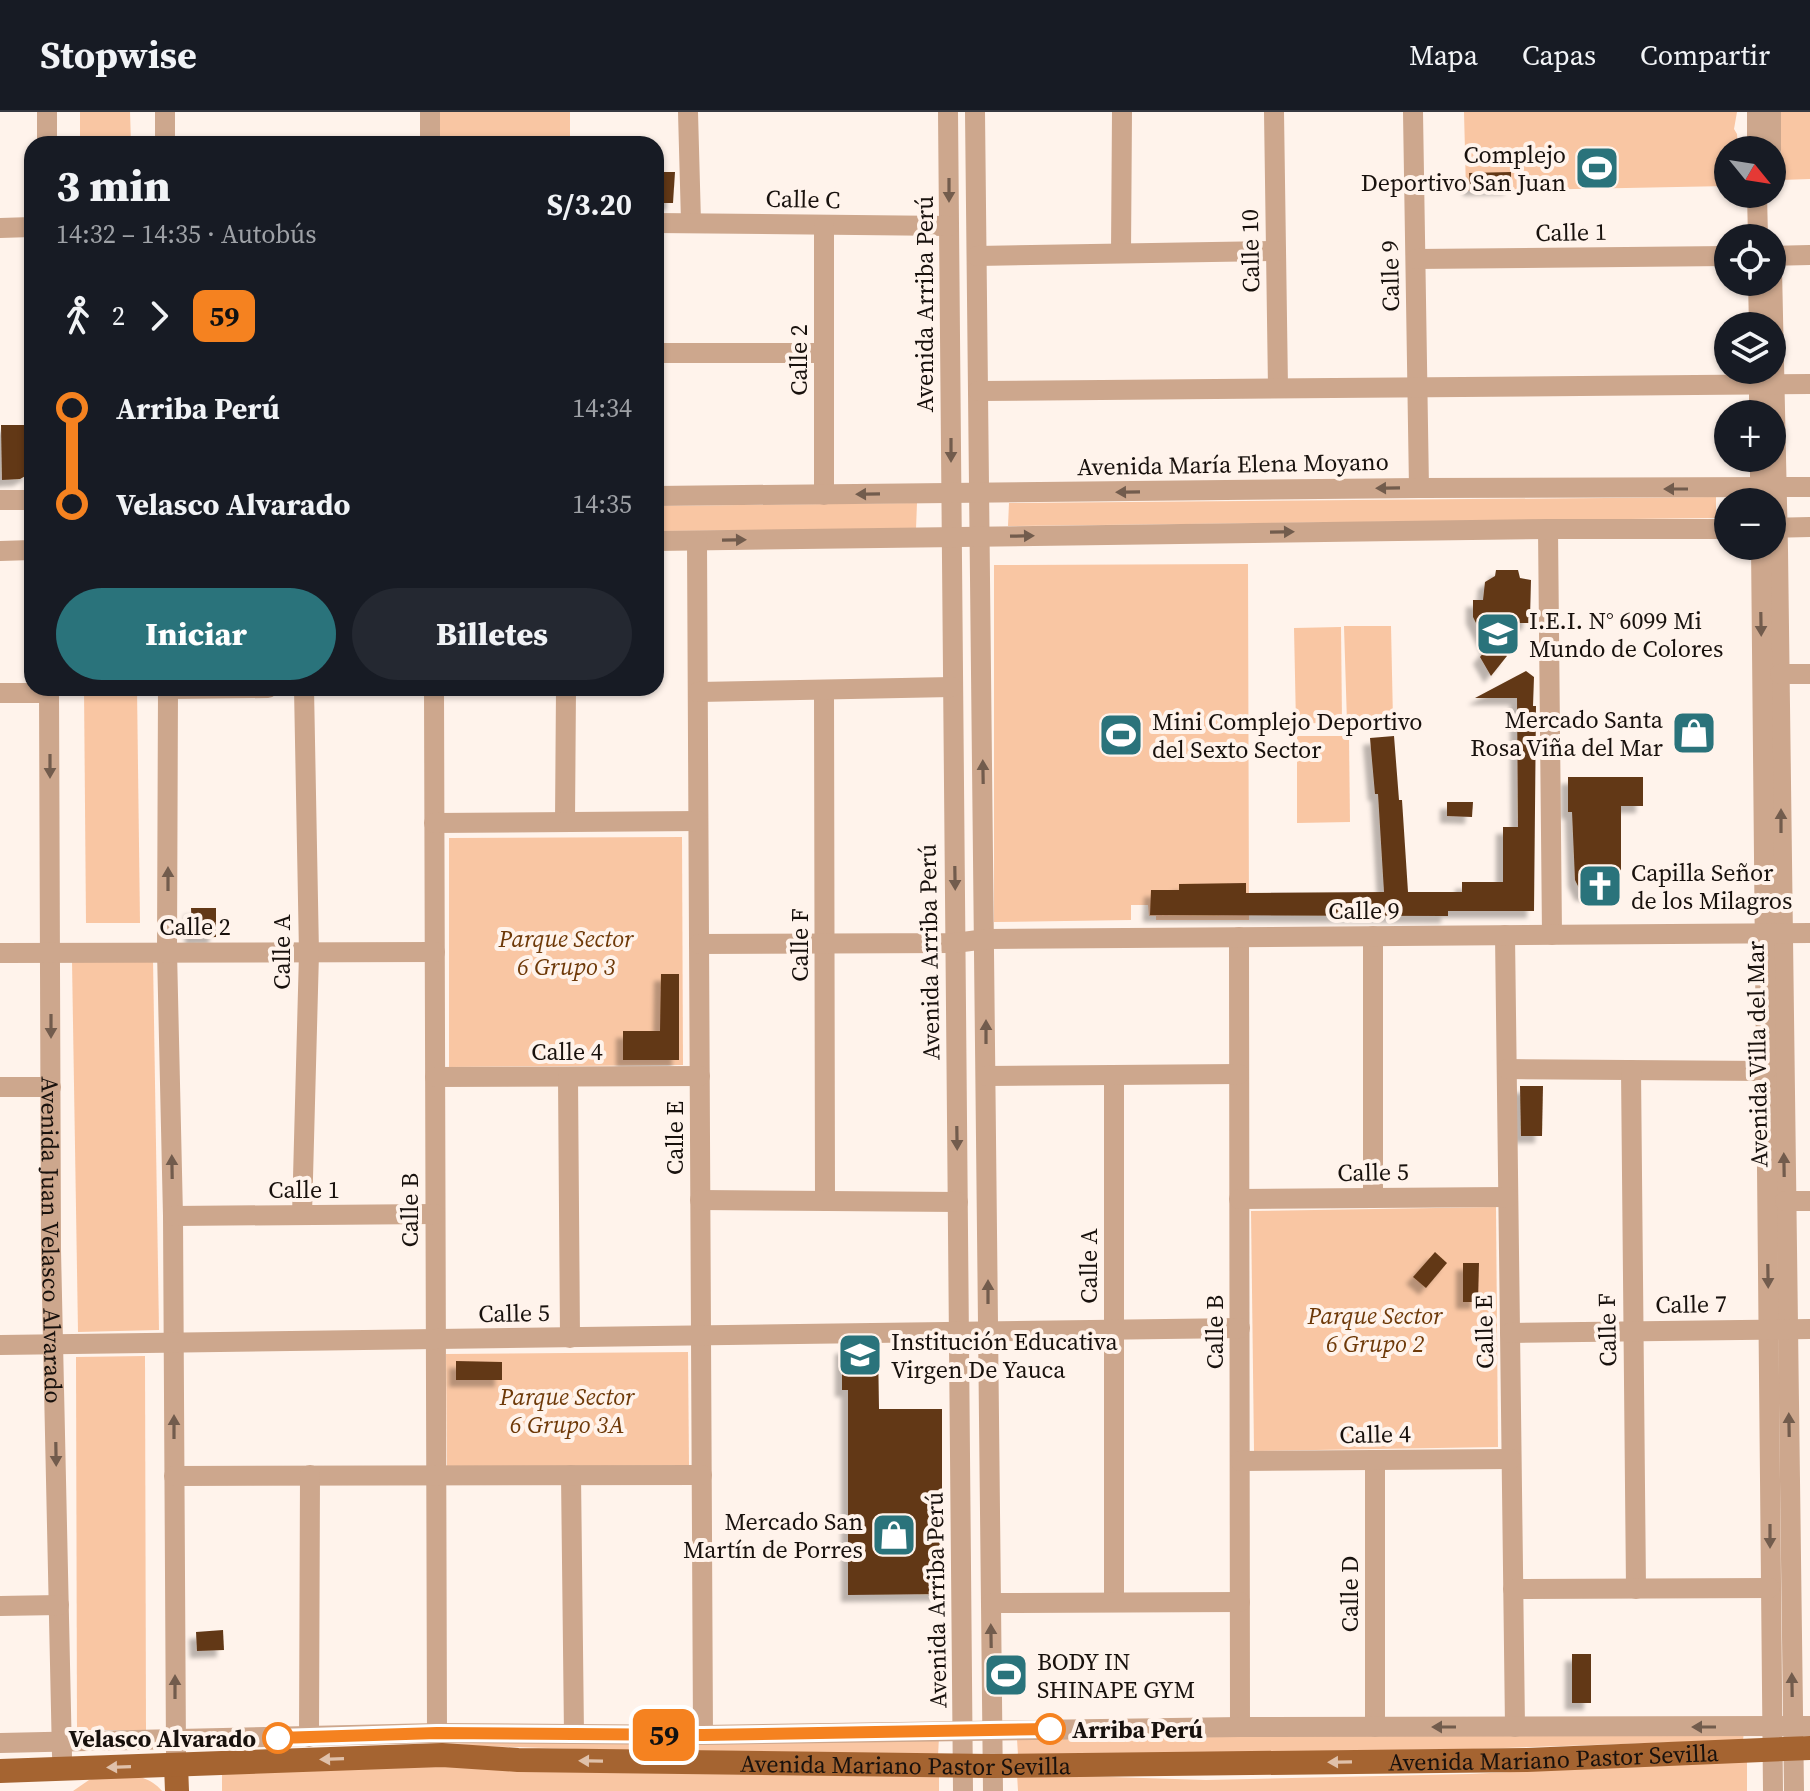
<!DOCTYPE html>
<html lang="es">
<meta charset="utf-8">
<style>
body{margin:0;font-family:"Source Serif 4",serif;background:#242831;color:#f1f3f6;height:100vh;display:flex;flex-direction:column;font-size:30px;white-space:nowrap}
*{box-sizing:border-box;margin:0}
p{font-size:26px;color:#9ea1a6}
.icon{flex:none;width:44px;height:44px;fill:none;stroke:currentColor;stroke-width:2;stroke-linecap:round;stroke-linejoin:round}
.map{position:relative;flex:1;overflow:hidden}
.side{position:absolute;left:24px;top:24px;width:640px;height:560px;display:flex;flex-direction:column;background:#171b24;border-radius:24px;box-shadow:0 2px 6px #0004}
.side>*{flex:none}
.badge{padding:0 16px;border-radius:12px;font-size:28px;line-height:52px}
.needle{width:52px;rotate:120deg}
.tools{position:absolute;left:1714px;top:24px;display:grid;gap:16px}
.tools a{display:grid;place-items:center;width:72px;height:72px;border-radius:50%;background:#171b24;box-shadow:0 2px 6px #0004;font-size:40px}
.map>.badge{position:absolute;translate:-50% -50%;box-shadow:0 0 0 4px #fff}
.legs{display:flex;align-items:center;gap:12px;height:88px;padding:0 32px;font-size:26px}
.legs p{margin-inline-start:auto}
.overview{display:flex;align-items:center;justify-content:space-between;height:136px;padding:0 32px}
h1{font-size:44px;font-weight:800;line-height:60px}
.primary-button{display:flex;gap:16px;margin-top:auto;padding:16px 32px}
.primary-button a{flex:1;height:92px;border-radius:48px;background:#2a737b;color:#fff;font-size:32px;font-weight:800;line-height:92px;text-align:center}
.primary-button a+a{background:#242831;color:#f1f3f6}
ul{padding:0 32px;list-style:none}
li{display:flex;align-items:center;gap:28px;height:96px;font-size:30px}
li i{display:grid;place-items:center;width:12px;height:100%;margin:0 10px;background:currentColor}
li i::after{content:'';width:20px;height:20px;margin:-10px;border:6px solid;border-radius:50%;background:#171b24}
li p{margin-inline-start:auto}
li:first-child i{background:linear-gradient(#0000 50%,currentColor 0)}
li:last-child i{background:linear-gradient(currentColor 50%,#0000 0)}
header{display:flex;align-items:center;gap:48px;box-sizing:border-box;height:112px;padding:0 40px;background:#171b24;border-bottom:2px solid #363941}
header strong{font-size:38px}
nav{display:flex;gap:44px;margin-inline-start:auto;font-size:28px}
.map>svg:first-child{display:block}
.green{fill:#f9c6a3}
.building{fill:#623817;filter:url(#shadow)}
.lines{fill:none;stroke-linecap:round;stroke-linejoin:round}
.minor{stroke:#cda78d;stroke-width:20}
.major{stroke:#a56431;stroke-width:24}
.oneway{fill:#725c4d}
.oneway2{fill:#e0c1aa}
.line-1-casing{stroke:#fff;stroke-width:18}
.line-1{stroke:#f58220;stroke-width:12}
.stop-1-dot{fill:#fff;stroke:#f58220;stroke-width:4}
.labels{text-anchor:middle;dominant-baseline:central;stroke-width:8;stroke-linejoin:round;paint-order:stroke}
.poi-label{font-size:24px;fill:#18110d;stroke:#fff3eb;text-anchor:start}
.street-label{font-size:24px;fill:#18110d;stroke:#fff3eb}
.park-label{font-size:24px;font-style:italic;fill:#6e3908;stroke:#fff3eb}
.stop-label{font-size:24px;font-weight:bold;fill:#18110d;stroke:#fff3eb;text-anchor:start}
</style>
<header>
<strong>Stopwise</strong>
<nav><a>Mapa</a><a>Capas</a><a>Compartir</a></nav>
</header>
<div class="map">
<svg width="1810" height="1679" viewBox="0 0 1810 1679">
<defs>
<filter id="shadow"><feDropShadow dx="-7" dy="7" stdDeviation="2" flood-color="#0004"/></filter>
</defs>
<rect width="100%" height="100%" fill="#fff3eb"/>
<!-- green -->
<g class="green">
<path d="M80,0H130L131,32H80Z"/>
<rect x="437" y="0" width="133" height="32"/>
<path d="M1464,0H1737L1734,17L1737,22L1738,38H1728V74L1466,79Z"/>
<path d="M1781,0H1810V67L1781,68Z"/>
<path d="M1716,385V406L1008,414L1009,391Z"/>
<path d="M917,391L916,417L656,419V394Z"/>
<path d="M1248,452L1249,808H1156V804H1149L1148,793H1131V808L994,810V453Z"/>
<path d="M1344,514H1391L1393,609L1347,611Z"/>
<path d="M1341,515L1342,610L1296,612L1294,516Z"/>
<path d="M84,576H137L140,811H86Z"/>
<path d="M1297,624H1349L1350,710L1297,711Z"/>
<path d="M682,725L683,953L449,955V726Z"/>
<path d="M153,847L159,1218L78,1220L72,849Z"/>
<path d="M1496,1095L1498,1335L1254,1339L1251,1099Z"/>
<path d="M688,1240L689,1353L447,1356L446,1242Z"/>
<path d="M145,1244L146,1618H77L76,1245Z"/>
<path d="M1744,1620L1743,1628L1473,1637L1018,1643L1017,1627Z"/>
<path d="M939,1625L938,1644L669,1640L419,1632Z"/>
<path d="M1747,1649V1679H1018L1017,1662L1206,1668L1469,1662Z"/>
<path d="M440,1651L939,1665V1679H222V1658Z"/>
<path d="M103,1663C126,1664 146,1660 162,1679H73L89,1668Z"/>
</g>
<!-- building -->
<g class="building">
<path d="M656,60H675L673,91H656Z"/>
<path d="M1511,60V76L1470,77L1469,61Z"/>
<path d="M1,313H29V362L20,367L2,368Z"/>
<path d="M1496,458H1518L1520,466L1531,468L1530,506L1529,511H1515L1499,534L1507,544L1491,564L1480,545L1488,535L1473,505V488H1483L1485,470L1495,464Z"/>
<path d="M1526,559L1534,565L1533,594H1536L1534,799H1448V804L1150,803L1151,778H1179V772L1246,771V781L1384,780L1378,682H1375L1370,626L1394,624L1399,688H1402L1408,780H1462V770H1503V715H1518L1517,586H1475Z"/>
<path d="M1568,665H1643V694H1621V782H1582L1575,768L1572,700H1568Z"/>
<path d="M1447,690H1473L1472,705L1447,704Z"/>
<path d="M191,796H216V825L192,826Z"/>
<path d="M661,862H679V948H623V919H660Z"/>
<path d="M1520,974H1543L1542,1024H1521Z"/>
<path d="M1435,1140L1447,1151L1426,1176L1413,1165Z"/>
<path d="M1463,1151H1479L1478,1190H1463Z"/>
<path d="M878,1234L879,1297H942V1482L848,1483V1278H842V1235Z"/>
<path d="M456,1249L502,1250V1268H456Z"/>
<path d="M223,1518L224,1538L197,1539L196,1520Z"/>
<rect x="1572" y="1542" width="19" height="49"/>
</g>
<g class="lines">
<!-- minor -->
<g class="minor">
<path d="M47,0V32"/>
<path d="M165,0V32"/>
<path d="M430,0V32"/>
<path d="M688,0L691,110"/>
<path d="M948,0L963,1679"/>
<path d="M975,0L993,1679"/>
<path d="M1274,0L1278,276"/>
<path d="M1413,0L1419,376"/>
<path d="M1757,0V38"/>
<path d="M1771,0V38"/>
<path d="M1757,82L1758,126"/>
<path d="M656,111L949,114"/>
<path d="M0,116L32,115"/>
<path d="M1121,141L1122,0"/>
<path d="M977,144L1276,139"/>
<path d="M1772,144L1810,143"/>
<path d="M1416,147L1728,144"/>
<path d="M1772,157L1778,438L1794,1679"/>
<path d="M1758,170L1759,214"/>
<path d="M656,241H824"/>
<path d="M1759,258V302"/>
<path d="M978,279L1810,272"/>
<path d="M1760,346V390"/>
<path d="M824,383V114"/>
<path d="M656,384L1419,376L1810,375"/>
<path d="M0,388H32"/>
<path d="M1772,416L1810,415"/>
<path d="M1548,417L1552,823"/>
<path d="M656,429L1548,417H1728"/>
<path d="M697,429L703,1623"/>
<path d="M1761,434L1773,1679"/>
<path d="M0,439L32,438"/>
<path d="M1780,562H1810"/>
<path id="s1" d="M49,576L51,1138L62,1644"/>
<path d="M168,576L167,839L173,1104L176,1641"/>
<path d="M434,576L437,1621"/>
<path d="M168,577L268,576"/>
<path d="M824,578L825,1089"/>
<path d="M698,580L952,575"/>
<path d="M0,581H49"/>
<path d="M565,710L566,576"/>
<path d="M434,711L698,709"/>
<path d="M1505,823L1515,1615"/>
<path d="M1373,824V1086"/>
<path d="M1239,825L1240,1615"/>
<path d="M699,832L955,831L986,827L1810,821"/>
<path d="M0,841L435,840"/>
<path d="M1507,957L1766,959"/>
<path d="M1631,958L1636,1477"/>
<path d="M1114,963V1490"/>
<path d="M986,964L1239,962"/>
<path d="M435,965L700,964"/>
<path d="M568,965L570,1226"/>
<path d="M0,975H51"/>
<path d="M1239,1087L1508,1085"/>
<path d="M700,1088L958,1090"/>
<path d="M1785,1089H1810"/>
<path d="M302,1103L309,841L304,576"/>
<path d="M173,1104L435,1102"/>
<path d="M1510,1221L1810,1217"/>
<path d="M0,1233L1240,1216"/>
<path d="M1375,1348V1615"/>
<path d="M1240,1349L1511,1347"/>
<path d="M571,1363L574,1622"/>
<path d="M174,1364L702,1363"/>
<path d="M1513,1477L1770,1476"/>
<path d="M991,1491L1240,1490"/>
<path d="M0,1494L59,1493"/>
<path d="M309,1625L310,1363"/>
<path d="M0,1631L437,1621L703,1623L1240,1615L1810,1614"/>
</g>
<!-- major -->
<g class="major">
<path d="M176,1653L177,1679"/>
<path id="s2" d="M0,1659L442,1643L518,1648L992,1654L1527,1648L1810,1636"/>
</g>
</g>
<!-- one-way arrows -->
<defs><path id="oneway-solid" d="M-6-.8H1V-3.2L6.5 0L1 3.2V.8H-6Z" transform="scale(2)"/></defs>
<g class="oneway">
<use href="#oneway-solid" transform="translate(949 78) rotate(90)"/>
<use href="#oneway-solid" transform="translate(951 338) rotate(90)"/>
<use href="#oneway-solid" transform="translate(1388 376) rotate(179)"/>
<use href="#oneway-solid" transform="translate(1676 377) rotate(-180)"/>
<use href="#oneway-solid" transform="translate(1128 380) rotate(179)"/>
<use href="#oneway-solid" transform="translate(868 382) rotate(179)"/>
<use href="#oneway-solid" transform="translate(1282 420) rotate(-1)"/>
<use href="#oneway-solid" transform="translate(1022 424) rotate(-1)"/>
<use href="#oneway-solid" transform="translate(734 428) rotate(-1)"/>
<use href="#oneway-solid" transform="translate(1761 512) rotate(89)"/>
<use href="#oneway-solid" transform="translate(50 654) rotate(90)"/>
<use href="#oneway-solid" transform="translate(983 660) rotate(-91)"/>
<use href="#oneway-solid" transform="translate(1781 709) rotate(-90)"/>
<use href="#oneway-solid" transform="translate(955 766) rotate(89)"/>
<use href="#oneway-solid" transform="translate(168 767) rotate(-90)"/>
<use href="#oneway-solid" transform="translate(51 914) rotate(90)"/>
<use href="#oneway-solid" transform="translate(986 920) rotate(-90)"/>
<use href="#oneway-solid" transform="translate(957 1026) rotate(89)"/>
<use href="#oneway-solid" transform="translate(1784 1053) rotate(-91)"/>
<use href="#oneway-solid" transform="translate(172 1055) rotate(-91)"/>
<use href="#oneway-solid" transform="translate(1768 1164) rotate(89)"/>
<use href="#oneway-solid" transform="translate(988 1180) rotate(-90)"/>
<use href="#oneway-solid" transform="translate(1789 1313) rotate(-91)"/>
<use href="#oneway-solid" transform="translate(174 1315) rotate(-90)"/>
<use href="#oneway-solid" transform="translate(56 1342) rotate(89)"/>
<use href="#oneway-solid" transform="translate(1770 1424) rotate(90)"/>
<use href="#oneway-solid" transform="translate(991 1524) rotate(-91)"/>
<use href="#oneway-solid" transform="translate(1792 1573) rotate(-91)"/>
<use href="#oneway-solid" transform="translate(175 1575) rotate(-90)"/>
<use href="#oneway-solid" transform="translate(1444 1615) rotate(180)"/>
<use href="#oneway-solid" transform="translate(1704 1615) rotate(180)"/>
</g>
<g class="oneway2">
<use href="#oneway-solid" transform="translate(332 1647) rotate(178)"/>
<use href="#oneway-solid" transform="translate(591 1649) rotate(-179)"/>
<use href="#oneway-solid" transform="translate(1340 1650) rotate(179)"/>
<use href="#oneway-solid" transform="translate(119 1655) rotate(178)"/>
</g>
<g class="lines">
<!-- line-1 casing -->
<g class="line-1-casing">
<path id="line-1" d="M278,1626L437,1621L703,1623L1050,1617"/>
</g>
<!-- line-1 -->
<use href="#line-1" class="line-1"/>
</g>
<!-- icons -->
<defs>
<g id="stadium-square" transform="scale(2.3)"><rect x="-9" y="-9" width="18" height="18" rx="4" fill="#2a737b" stroke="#fff3eb"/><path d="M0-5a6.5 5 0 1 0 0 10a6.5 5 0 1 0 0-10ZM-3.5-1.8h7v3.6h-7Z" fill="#fff"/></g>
<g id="school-square" transform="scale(2.3)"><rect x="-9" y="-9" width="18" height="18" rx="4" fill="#2a737b" stroke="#fff3eb"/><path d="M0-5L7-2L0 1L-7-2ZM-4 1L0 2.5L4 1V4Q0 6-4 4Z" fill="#fff"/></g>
<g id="shop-square" transform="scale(2.3)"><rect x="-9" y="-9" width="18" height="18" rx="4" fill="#2a737b" stroke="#fff3eb"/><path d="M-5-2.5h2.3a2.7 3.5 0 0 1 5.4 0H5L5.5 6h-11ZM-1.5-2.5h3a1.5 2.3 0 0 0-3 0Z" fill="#fff"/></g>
<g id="church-square" transform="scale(2.3)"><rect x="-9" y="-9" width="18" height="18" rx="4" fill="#2a737b" stroke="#fff3eb"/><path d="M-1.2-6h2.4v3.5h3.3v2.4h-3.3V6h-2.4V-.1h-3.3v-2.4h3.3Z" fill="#fff"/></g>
</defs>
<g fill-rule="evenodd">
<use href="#stadium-square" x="1597" y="56"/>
<use href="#school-square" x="1498" y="522"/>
<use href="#shop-square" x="1694" y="621"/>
<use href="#stadium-square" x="1121" y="623"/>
<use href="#church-square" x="1600" y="774"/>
<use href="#school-square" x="860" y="1243"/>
<use href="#shop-square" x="894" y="1423"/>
<use href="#stadium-square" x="1006" y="1563"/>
</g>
<!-- markers -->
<g class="stop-1-dot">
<circle cx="1050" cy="1617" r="14"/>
<circle cx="278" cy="1626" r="14"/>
</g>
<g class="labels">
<!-- poi labels -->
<g class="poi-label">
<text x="1566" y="42" text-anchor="end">Complejo<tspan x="1566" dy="28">Deportivo San Juan</tspan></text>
<text x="1529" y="508">I.E.I. N° 6099 Mi<tspan x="1529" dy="28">Mundo de Colores</tspan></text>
<text x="1663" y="607" text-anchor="end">Mercado Santa<tspan x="1663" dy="28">Rosa Viña del Mar</tspan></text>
<text x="1152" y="609">Mini Complejo Deportivo<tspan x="1152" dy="28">del Sexto Sector</tspan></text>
<text x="1631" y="760">Capilla Señor<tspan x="1631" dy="28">de los Milagros</tspan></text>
<text x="891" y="1229">Institución Educativa<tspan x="891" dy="28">Virgen De Yauca</tspan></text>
<text x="863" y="1409" text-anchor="end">Mercado San<tspan x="863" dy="28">Martín de Porres</tspan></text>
<text x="1037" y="1549">BODY IN<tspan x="1037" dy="28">SHINAPE GYM</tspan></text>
</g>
<!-- street labels -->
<g class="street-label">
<text transform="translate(803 87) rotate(1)">Calle C</text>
<text transform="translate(1571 120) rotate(-1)">Calle 1</text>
<text transform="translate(1250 139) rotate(-91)">Calle 10</text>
<text transform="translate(1390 164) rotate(-91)">Calle 9</text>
<text transform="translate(924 192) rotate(-90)">Avenida Arriba Perú</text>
<text transform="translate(798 248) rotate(-90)">Calle 2</text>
<text transform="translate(1233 352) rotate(-1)">Avenida María Elena Moyano</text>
<text x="1364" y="798">Calle 9</text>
<text x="195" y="814">Calle 2</text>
<text transform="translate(799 833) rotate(-90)">Calle F</text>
<text transform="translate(281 840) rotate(-90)">Calle A</text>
<text transform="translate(929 840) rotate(-91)">Avenida Arriba Perú</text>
<text x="567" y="939">Calle 4</text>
<text transform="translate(1757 942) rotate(-91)">Avenida Villa del Mar</text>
<text transform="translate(674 1026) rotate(-90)">Calle E</text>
<text transform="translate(1373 1060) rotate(-1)">Calle 5</text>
<text x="304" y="1077">Calle 1</text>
<text transform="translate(409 1098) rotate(-90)">Calle B</text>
<text stroke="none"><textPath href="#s1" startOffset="552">Avenida Juan Velasco Alvarado</textPath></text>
<text transform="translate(1088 1154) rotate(-90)">Calle A</text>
<text transform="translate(1691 1192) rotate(-1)">Calle 7</text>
<text transform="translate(514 1201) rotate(-1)">Calle 5</text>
<text transform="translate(1607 1218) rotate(-91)">Calle F</text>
<text transform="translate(1214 1220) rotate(-90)">Calle B</text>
<text transform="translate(1484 1220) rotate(-91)">Calle E</text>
<text transform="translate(1375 1322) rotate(-1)">Calle 4</text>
<text transform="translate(1349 1482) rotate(-90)">Calle D</text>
<text transform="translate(936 1488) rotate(-91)">Avenida Arriba Perú</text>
<text stroke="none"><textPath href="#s2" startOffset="1554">Avenida Mariano Pastor Sevilla</textPath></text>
<text stroke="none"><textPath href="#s2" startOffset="906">Avenida Mariano Pastor Sevilla</textPath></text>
</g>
<!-- park labels -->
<g class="park-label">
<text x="566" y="826">Parque Sector<tspan x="566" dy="28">6 Grupo 3</tspan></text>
<text x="1375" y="1203">Parque Sector<tspan x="1375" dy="28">6 Grupo 2</tspan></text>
<text x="567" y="1284">Parque Sector<tspan x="567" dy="28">6 Grupo 3A</tspan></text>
</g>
<!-- stop labels -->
<g class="stop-label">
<text x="1072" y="1617">Arriba Perú</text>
<text x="256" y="1626" text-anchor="end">Velasco Alvarado</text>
</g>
</g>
</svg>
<div class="tools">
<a><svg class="needle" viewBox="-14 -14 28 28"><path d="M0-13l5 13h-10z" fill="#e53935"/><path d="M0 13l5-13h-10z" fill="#9ea1a6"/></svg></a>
<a><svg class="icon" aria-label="locate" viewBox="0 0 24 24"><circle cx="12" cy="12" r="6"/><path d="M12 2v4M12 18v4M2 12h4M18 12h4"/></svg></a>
<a><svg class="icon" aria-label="layers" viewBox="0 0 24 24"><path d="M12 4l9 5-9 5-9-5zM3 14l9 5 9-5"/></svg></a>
<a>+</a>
<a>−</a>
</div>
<b class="badge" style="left:664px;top:1623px;background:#f58220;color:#111">59</b>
<section class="side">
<div class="overview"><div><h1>3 min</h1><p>14:32 – 14:35 · Autobús</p></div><b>S/3.20</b></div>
<div class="legs"><svg class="icon" aria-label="walk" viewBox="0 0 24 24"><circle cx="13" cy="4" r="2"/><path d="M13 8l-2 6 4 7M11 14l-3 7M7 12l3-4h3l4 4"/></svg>2<svg class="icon" aria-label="forward" viewBox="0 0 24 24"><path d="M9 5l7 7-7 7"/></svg><b class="badge" style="background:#f58220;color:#111">59</b></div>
<ul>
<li><i style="color:#f58220"></i><b>Arriba Perú</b><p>14:34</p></li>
<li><i style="color:#f58220"></i><b>Velasco Alvarado</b><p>14:35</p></li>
</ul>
<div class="primary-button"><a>Iniciar</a><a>Billetes</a></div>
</section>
</div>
